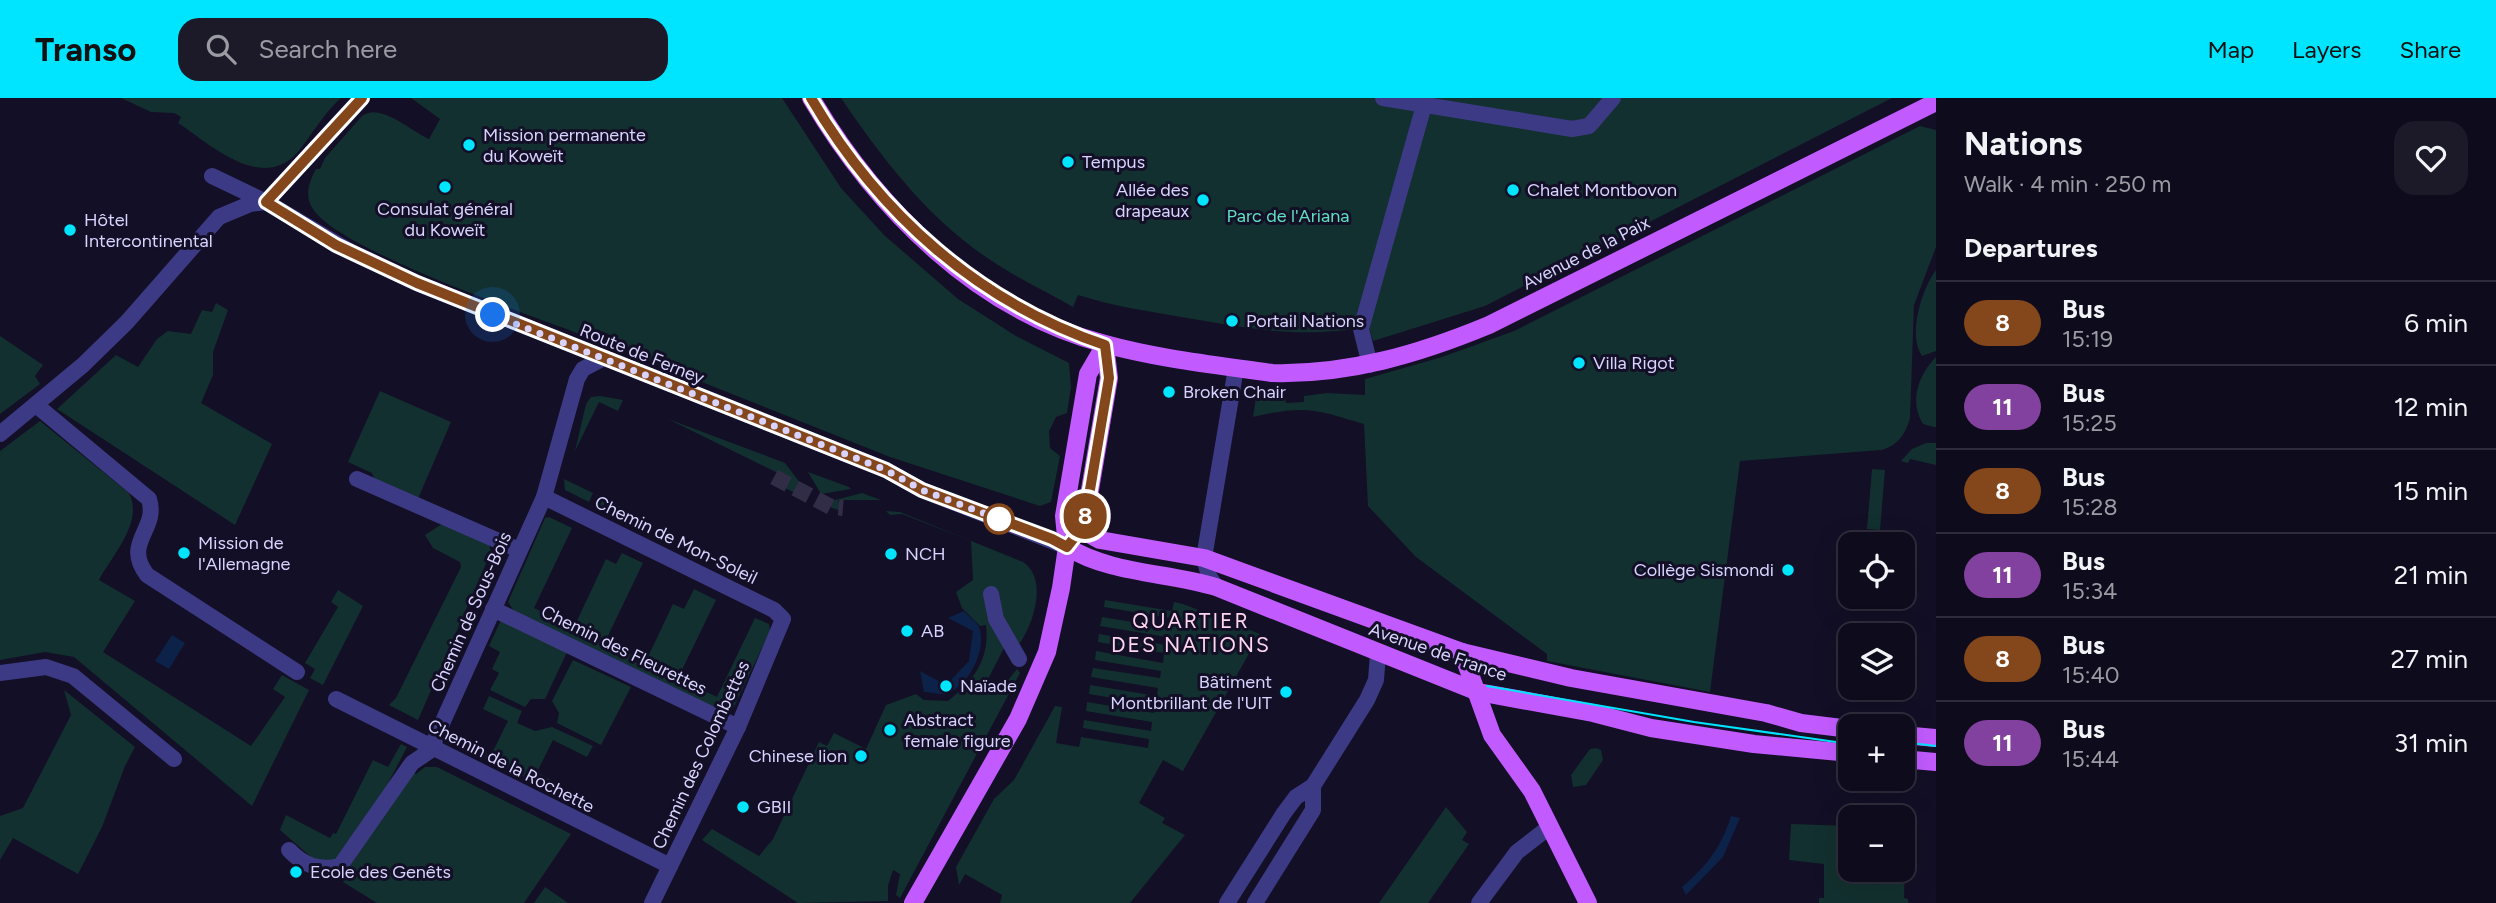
<!DOCTYPE html>
<meta charset="utf-8">
<style>
body{margin:0;font-family:Figtree,sans-serif;background:#1c1929;color:#f1f3f6;height:100vh;display:flex;flex-direction:column;font-size:26px;white-space:nowrap}
*{box-sizing:border-box;margin:0}
p{font-size:23px;color:#9b9ba3}
.icon{flex:none;width:38px;height:38px;fill:none;stroke:currentColor;stroke-width:2;stroke-linecap:round;stroke-linejoin:round}
.map{position:relative;flex:1;overflow:hidden}
.panel{display:flex;flex-direction:column;background:#0e0b1c;width:560px}
.panel>*{flex:none}
.badge{padding:0 14px;border-radius:23px;font-size:24px;line-height:46px}
.fabs{position:absolute;left:1838px;top:434px;display:grid;gap:14px}
.fabs a{display:grid;place-items:center;width:77px;height:77px;border-radius:14px;background:#0e0b1c;box-shadow:0 7px 28px #0002,0 0 0 2px #2e2b3b;font-size:35px}
.you{position:absolute;width:35px;height:35px;margin:-18px;border:5px solid #fff;border-radius:50%;background:#1a73e8;box-shadow:0 0 0 10px #1a73e833}
.map>.badge{position:absolute;translate:-50% -50%;box-shadow:0 0 0 4px #fff}
h2{padding:0 28px;font-size:26px;line-height:63px}
.round{display:grid;place-items:center;flex:none;width:74px;height:74px;border-radius:21px;background:#1c1929}
.head{display:flex;align-items:center;justify-content:space-between;height:119px;padding:0 28px}
h1{font-size:33px;font-weight:700;line-height:52px}
ul{padding:0;list-style:none}
li{display:flex;align-items:center;gap:21px;height:84px;padding:0 28px;border-top:2px solid #2e2b3b}
li div{flex:1}
li b{display:block;font-size:26px}
li em{font-style:normal}
li .badge{min-width:77px;font-weight:700;text-align:center}
header{display:flex;align-items:center;gap:42px;box-sizing:border-box;height:98px;padding:0 35px;background:#00e5ff;color:#111}
header strong{font-size:33px}
nav{display:flex;gap:38px;margin-inline-start:auto;font-size:24px}
.search{width:490px;height:63px;background:#1c1929;display:flex;align-items:center;gap:18px;box-sizing:border-box;padding:0 24px;border-radius:21px;color:#9b9ba3;font-size:26px}
main{display:flex;flex:1;min-height:0}
.map>svg:first-child{display:block}
.green{fill:#12302f}
.water{fill:#0c2248}
.lines{fill:none;stroke-linecap:round;stroke-linejoin:round}
.minor-tunnel{stroke:#312d47;stroke-width:16;stroke-dasharray:16 8;stroke-linecap:butt}
.minor{stroke:#3d3a85;stroke-width:16}
.major{stroke:#c25bff;stroke-width:18}
.tram{stroke:#00e5ff;stroke-width:2}
.line-casing{stroke:#fff;stroke-width:16}
.line{stroke:#84471c;stroke-width:10}
.walk{stroke:#d9d4ff;stroke-width:7;stroke-dasharray:0 12.6}
.poi-dot{fill:#00e5ff;stroke:#130f26;stroke-width:2.5}
.stop-dot{fill:#fff;stroke:#84471c;stroke-width:3.5}
.labels{text-anchor:middle;dominant-baseline:central;stroke-width:6;stroke-linejoin:round;paint-order:stroke}
.poi-label{font-size:18px;fill:#d9d4ff;stroke:#130f26;text-anchor:start}
.park-label{font-size:18px;fill:#5fe0c0;stroke:#130f26}
.street-label{font-size:18px;fill:#d9d4ff;stroke:#130f26}
.quarter-label{font-size:21px;letter-spacing:2px;fill:#ffd6f0;stroke:#130f26}
</style>
<header>
<strong>Transo</strong>
<div class="search"><svg class="icon" aria-label="search" viewBox="0 0 24 24"><circle cx="10" cy="10" r="6"/><path d="M15 15l6 6"/></svg>Search here</div>
<nav><a>Map</a><a>Layers</a><a>Share</a></nav>
</header>
<main>
<div class="map">
<svg width="1936" height="805" viewBox="0 0 1936 805">
<rect width="100%" height="100%" fill="#130f26"/>
<!-- green -->
<g class="green">
<path d="M121,0H341C323,16 312,37 297,55C261,94 211,47 178,25L181,19L174,15L151,14Z"/>
<path d="M411,0H782L841,90L884,137L958,201L1016,238L1069,265L1071,289L1067,315L1056,319L1049,333L1050,350L1060,358L1051,404L1040,408L890,359L606,246L608,236L601,233L596,242C542,221 339,153 313,111C304,98 309,84 316,71H320L325,60L362,18C380,4 411,33 429,41L440,21Z"/>
<path d="M841,0H1892L1485,208L1373,243L1369,229C1296,241 1247,230 1181,219C1147,213 1112,208 1078,197L1073,209C1045,193 1015,179 989,161C927,120 882,60 841,0Z"/>
<path d="M1920,28L1936,32V149L1914,207L1910,320C1906,335 1898,348 1881,352L1740,363L1710,594L1547,563V556L1416,459L1368,408L1364,326C1314,311 1305,307 1253,319L1256,299H1285L1286,305L1304,304V298L1327,295L1365,297V281L1442,259L1514,233Z"/>
<path d="M1936,172V253L1922,258C1907,236 1922,191 1936,172Z"/>
<path d="M216,205L228,212L213,254V277L201,305L272,346L235,427L57,311L116,257L138,269L157,241L168,233L191,236L202,212L212,214Z"/>
<path d="M0,238L43,267L35,278L40,286L0,316Z"/>
<path d="M1936,259V329H1934L1923,326C1909,304 1918,277 1936,259Z"/>
<path d="M380,293L451,324L417,403L376,385L372,375L348,364Z"/>
<path d="M600,298L623,302L618,313L599,304L575,353L586,306L591,299Z"/>
<path d="M668,321L785,365L807,394L801,398L775,385L778,375Z"/>
<path d="M40,323L129,395C144,424 113,456 99,482L135,503L103,554L251,648L285,599L273,591L282,577L309,592L252,708L74,559L45,554L0,562V353Z"/>
<path d="M1926,345H1936V367L1910,361L1908,365L1901,363L1912,351Z"/>
<path d="M1872,371L1885,372L1880,432L1867,431Z"/>
<path d="M808,374L849,389L851,391L821,396Z"/>
<path d="M564,381L593,395L589,404L565,392Z"/>
<path d="M862,395L881,402H838L842,413L832,410L827,404Z"/>
<path d="M597,397L624,411L620,420L593,406Z"/>
<path d="M886,413L900,414L1023,464C1048,480 1034,525 1020,545L1005,548L987,583L1001,591L1017,571L1020,575L900,800L896,797L900,776L893,772L888,788V803L798,805L702,742L712,731L759,758L773,741L819,644L827,648L834,635L866,651L886,607L916,596L924,602L948,603C974,583 990,561 986,527L980,528L962,510L956,494L973,482L971,443L902,416L890,417Z"/>
<path d="M549,419L572,430L534,510L574,529L606,461L616,466L622,455L643,465L605,544L636,559L635,564L644,567L673,506L684,511L694,491L716,502L678,580L717,599L755,520L769,526L770,533L734,609L722,614L514,513L508,504L545,420Z"/>
<path d="M442,426L489,446L491,454L418,622L389,607L396,600L461,469L460,464L433,450L425,437Z"/>
<path d="M338,492L363,508L323,587L310,580L315,571L305,565L338,509L331,504Z"/>
<path d="M1105,502L1172,513L1174,504L1183,506L1260,536L1183,673L1163,662L1139,705L1165,720L1162,725L1185,737L1130,805H1000L1002,797L965,776L959,787L956,769L994,701L1014,682L1055,608L1062,609L1056,645L1079,649L1081,639L1148,650L1149,641L1083,630L1084,622L1151,633L1152,624L1086,613L1087,604L1154,615L1155,607L1089,596L1090,587L1157,598L1158,590L1091,579L1093,570L1160,580L1161,573L1095,562L1096,553L1163,565L1164,555L1098,544L1099,536L1166,547L1167,539L1100,528L1102,519L1168,530L1170,520L1104,509Z"/>
<path d="M501,522L568,552L545,601H531L525,609L490,592L499,575L492,571L500,554L489,548Z"/>
<path d="M573,562L631,589L601,647L557,625L559,615L552,603Z"/>
<path d="M64,592L135,649L125,668L102,729L78,776L13,740L0,762V718L23,710L71,617Z"/>
<path d="M489,598L522,613L517,625L535,633L552,629L593,648L587,659L553,642L537,674L554,684L551,692L478,657L480,652L491,657L508,623L483,611Z"/>
<path d="M401,646L407,649L381,699L334,763L323,765L311,759L280,732L286,717L330,740L333,735L336,736L373,662L388,669Z"/>
<path d="M1596,650L1601,652L1603,662L1586,687L1573,689L1571,677L1590,651Z"/>
<path d="M425,669H437L571,736L524,805H377L343,784L354,756L413,674L416,676Z"/>
<path d="M1446,709L1467,734L1462,742L1469,746L1428,805H1379Z"/>
<path d="M1791,726L1850,728V772H1902V730H1906L1904,800L1908,801V805H1819V800H1824V766L1789,762Z"/>
<path d="M545,789L568,805H534Z"/>
</g>
<!-- water -->
<g class="water">
<path d="M964,513C968,518 976,523 979,529C988,551 968,589 946,596C940,597 930,594 924,594L920,573L946,587L969,563L973,533L948,520Z"/>
<path d="M172,537L185,545L169,571L155,563Z"/>
<path d="M1731,718L1740,720L1723,759L1686,797L1682,789C1706,769 1722,748 1731,718Z"/>
</g>
<g class="lines">
<!-- minor-tunnel -->
<path class="minor-tunnel" d="M774,379L831,409L843,410"/>
<!-- minor -->
<g class="minor">
<path d="M1383,0L1572,31L1589,28L1613,0"/>
<path d="M212,78L266,104L351,154L417,185L886,372L922,392L1067,449"/>
<path d="M266,104L362,0"/>
<path d="M1370,267L1361,231L1426,0"/>
<path d="M36,307L149,401C159,432 122,444 147,477L297,574"/>
<path d="M0,336L83,267L127,224L219,119L250,106L266,104"/>
<path d="M357,381L519,452"/>
<path d="M544,399L774,512L783,521L738,629L652,805"/>
<path d="M1216,489L1209,478L1204,460L1236,270"/>
<path d="M991,496L996,521L1019,561"/>
<path d="M493,511L738,629"/>
<path d="M0,575L46,569L73,578L174,661"/>
<path d="M336,601L670,768"/>
<path d="M434,650L435,641L544,399L577,281L583,271L602,261"/>
<path d="M289,752C303,767 319,773 340,768L412,665L434,650"/>
<path d="M1227,805L1284,715L1296,699L1313,688L1367,602L1376,582L1378,556"/>
<path d="M1255,805L1313,712V688"/>
<path d="M1479,805L1517,754L1548,730"/>
</g>
<!-- major -->
<g class="major">
<path d="M811,0C876,110 978,213 1105,246C1159,261 1217,267 1272,275C1348,277 1419,256 1489,227L1936,4"/>
<path d="M1084,427L1089,436L1100,442L1204,460L1462,554L1571,580L1766,615L1801,625L1850,631"/>
<path d="M1078,435L1084,427L1109,280L1105,247"/>
<path d="M1067,449C1111,476 1167,474 1216,489L1478,594L1593,615L1651,630L1754,646L1850,655"/>
<path d="M1462,554L1492,637L1532,693L1588,805"/>
<path d="M1902,637L1936,640"/>
<path d="M1902,661L1936,664"/>
<path d="M913,805L1018,621L1047,554L1061,490L1067,449L1064,418L1088,276L1105,247"/>
</g>
<!-- tram -->
<g class="tram">
<path d="M1487,588L1694,624L1850,646"/>
<path d="M1902,644L1936,648"/>
</g>
</g>
<g class="lines">
<!-- line casing -->
<g class="line-casing">
<path id="line" d="M362,0L266,104L336,147L417,185L886,372L922,392L1052,441L1067,449L1084,427L1109,280L1105,247C978,204 879,116 811,0"/>
</g>
<!-- line -->
<use href="#line" class="line"/>
<!-- walk -->
<path class="walk" d="M493,217L886,372L922,392L999,421"/>
</g>
<!-- markers -->
<g class="poi-dot">
<circle cx="469" cy="47" r="7"/>
<circle cx="1068" cy="64" r="7"/>
<circle cx="445" cy="89" r="7"/>
<circle cx="1513" cy="92" r="7"/>
<circle cx="1203" cy="102" r="7"/>
<circle cx="70" cy="132" r="7"/>
<circle cx="1232" cy="223" r="7"/>
<circle cx="1579" cy="265" r="7"/>
<circle cx="1169" cy="294" r="7"/>
<circle cx="184" cy="455" r="7"/>
<circle cx="891" cy="456" r="7"/>
<circle cx="1788" cy="472" r="7"/>
<circle cx="907" cy="533" r="7"/>
<circle cx="946" cy="588" r="7"/>
<circle cx="1286" cy="594" r="7"/>
<circle cx="890" cy="632" r="7"/>
<circle cx="861" cy="658" r="7"/>
<circle cx="743" cy="709" r="7"/>
<circle cx="296" cy="774" r="7"/>
</g>
<circle class="stop-dot" cx="999" cy="421" r="14"/>
<g class="labels">
<!-- poi labels -->
<g class="poi-label">
<text x="483" y="37">Mission permanente<tspan x="483" dy="21">du Koweït</tspan></text>
<text x="1082" y="64">Tempus</text>
<text x="1189" y="92" text-anchor="end">Allée des<tspan x="1189" dy="21">drapeaux</tspan></text>
<text x="1527" y="92">Chalet Montbovon</text>
<text x="445" y="111" text-anchor="middle">Consulat général<tspan x="445" dy="21">du Koweït</tspan></text>
<text x="84" y="122">Hôtel<tspan x="84" dy="21">Intercontinental</tspan></text>
<text x="1246" y="223">Portail Nations</text>
<text x="1593" y="265">Villa Rigot</text>
<text x="1183" y="294">Broken Chair</text>
<text x="198" y="445">Mission de<tspan x="198" dy="21">l'Allemagne</tspan></text>
<text x="905" y="456">NCH</text>
<text x="1774" y="472" text-anchor="end">Collège Sismondi</text>
<text x="921" y="533">AB</text>
<text x="1272" y="584" text-anchor="end">Bâtiment<tspan x="1272" dy="21">Montbrillant de l'UIT</tspan></text>
<text x="960" y="588">Naïade</text>
<text x="904" y="622">Abstract<tspan x="904" dy="21">female figure</tspan></text>
<text x="847" y="658" text-anchor="end">Chinese lion</text>
<text x="757" y="709">GBII</text>
<text x="310" y="774">Ecole des Genêts</text>
</g>
<!-- park labels -->
<g class="park-label">
<text x="1288" y="118">Parc de l'Ariana</text>
</g>
<!-- street labels -->
<g class="street-label">
<text transform="translate(1586 155) rotate(-27)">Avenue de la Paix</text>
<text transform="translate(642 256) rotate(22)">Route de Ferney</text>
<text transform="translate(676 442) rotate(26)">Chemin de Mon-Soleil</text>
<text transform="translate(471 514) rotate(-66)">Chemin de Sous-Bois</text>
<text transform="translate(624 552) rotate(26)">Chemin des Fleurettes</text>
<text transform="translate(1438 554) rotate(19)">Avenue de France</text>
<text transform="translate(701 657) rotate(-65)">Chemin des Colombettes</text>
<text transform="translate(511 668) rotate(27)">Chemin de la Rochette</text>
</g>
<!-- quarter labels -->
<g class="quarter-label">
<text x="1191" y="522">QUARTIER<tspan x="1191" dy="24">DES NATIONS</tspan></text>
</g>
</g>
</svg>
<div class="fabs">
<a><svg class="icon" aria-label="locate" viewBox="0 0 24 24"><circle cx="12" cy="12" r="6"/><path d="M12 2v4M12 18v4M2 12h4M18 12h4"/></svg></a>
<a><svg class="icon" aria-label="layers" viewBox="0 0 24 24"><path d="M12 4l9 5-9 5-9-5zM3 14l9 5 9-5"/></svg></a>
<a>+</a>
<a>−</a>
</div>
<div class="you" style="left:493px;top:217px"></div>
<b class="badge" style="left:1085px;top:418px;background:#84471c;color:#fff">8</b>
</div>
<section class="panel">
<div class="head"><div><h1>Nations</h1><p>Walk · 4 min · 250 m</p></div><a class="round"><svg class="icon" aria-label="heart" viewBox="0 0 24 24"><path d="M12 20l-8-8c-3-5 5-10 8-4 3-6 11-1 8 4z"/></svg></a></div>
<h2>Departures</h2>
<ul>
<li><span class="badge" style="background:#84471c;color:#fff">8</span><div><b>Bus</b><p>15:19</p></div><em>6 min</em></li>
<li><span class="badge" style="background:#82419e;color:#fff">11</span><div><b>Bus</b><p>15:25</p></div><em>12 min</em></li>
<li><span class="badge" style="background:#84471c;color:#fff">8</span><div><b>Bus</b><p>15:28</p></div><em>15 min</em></li>
<li><span class="badge" style="background:#82419e;color:#fff">11</span><div><b>Bus</b><p>15:34</p></div><em>21 min</em></li>
<li><span class="badge" style="background:#84471c;color:#fff">8</span><div><b>Bus</b><p>15:40</p></div><em>27 min</em></li>
<li><span class="badge" style="background:#82419e;color:#fff">11</span><div><b>Bus</b><p>15:44</p></div><em>31 min</em></li>
</ul>
</section>
</main>
